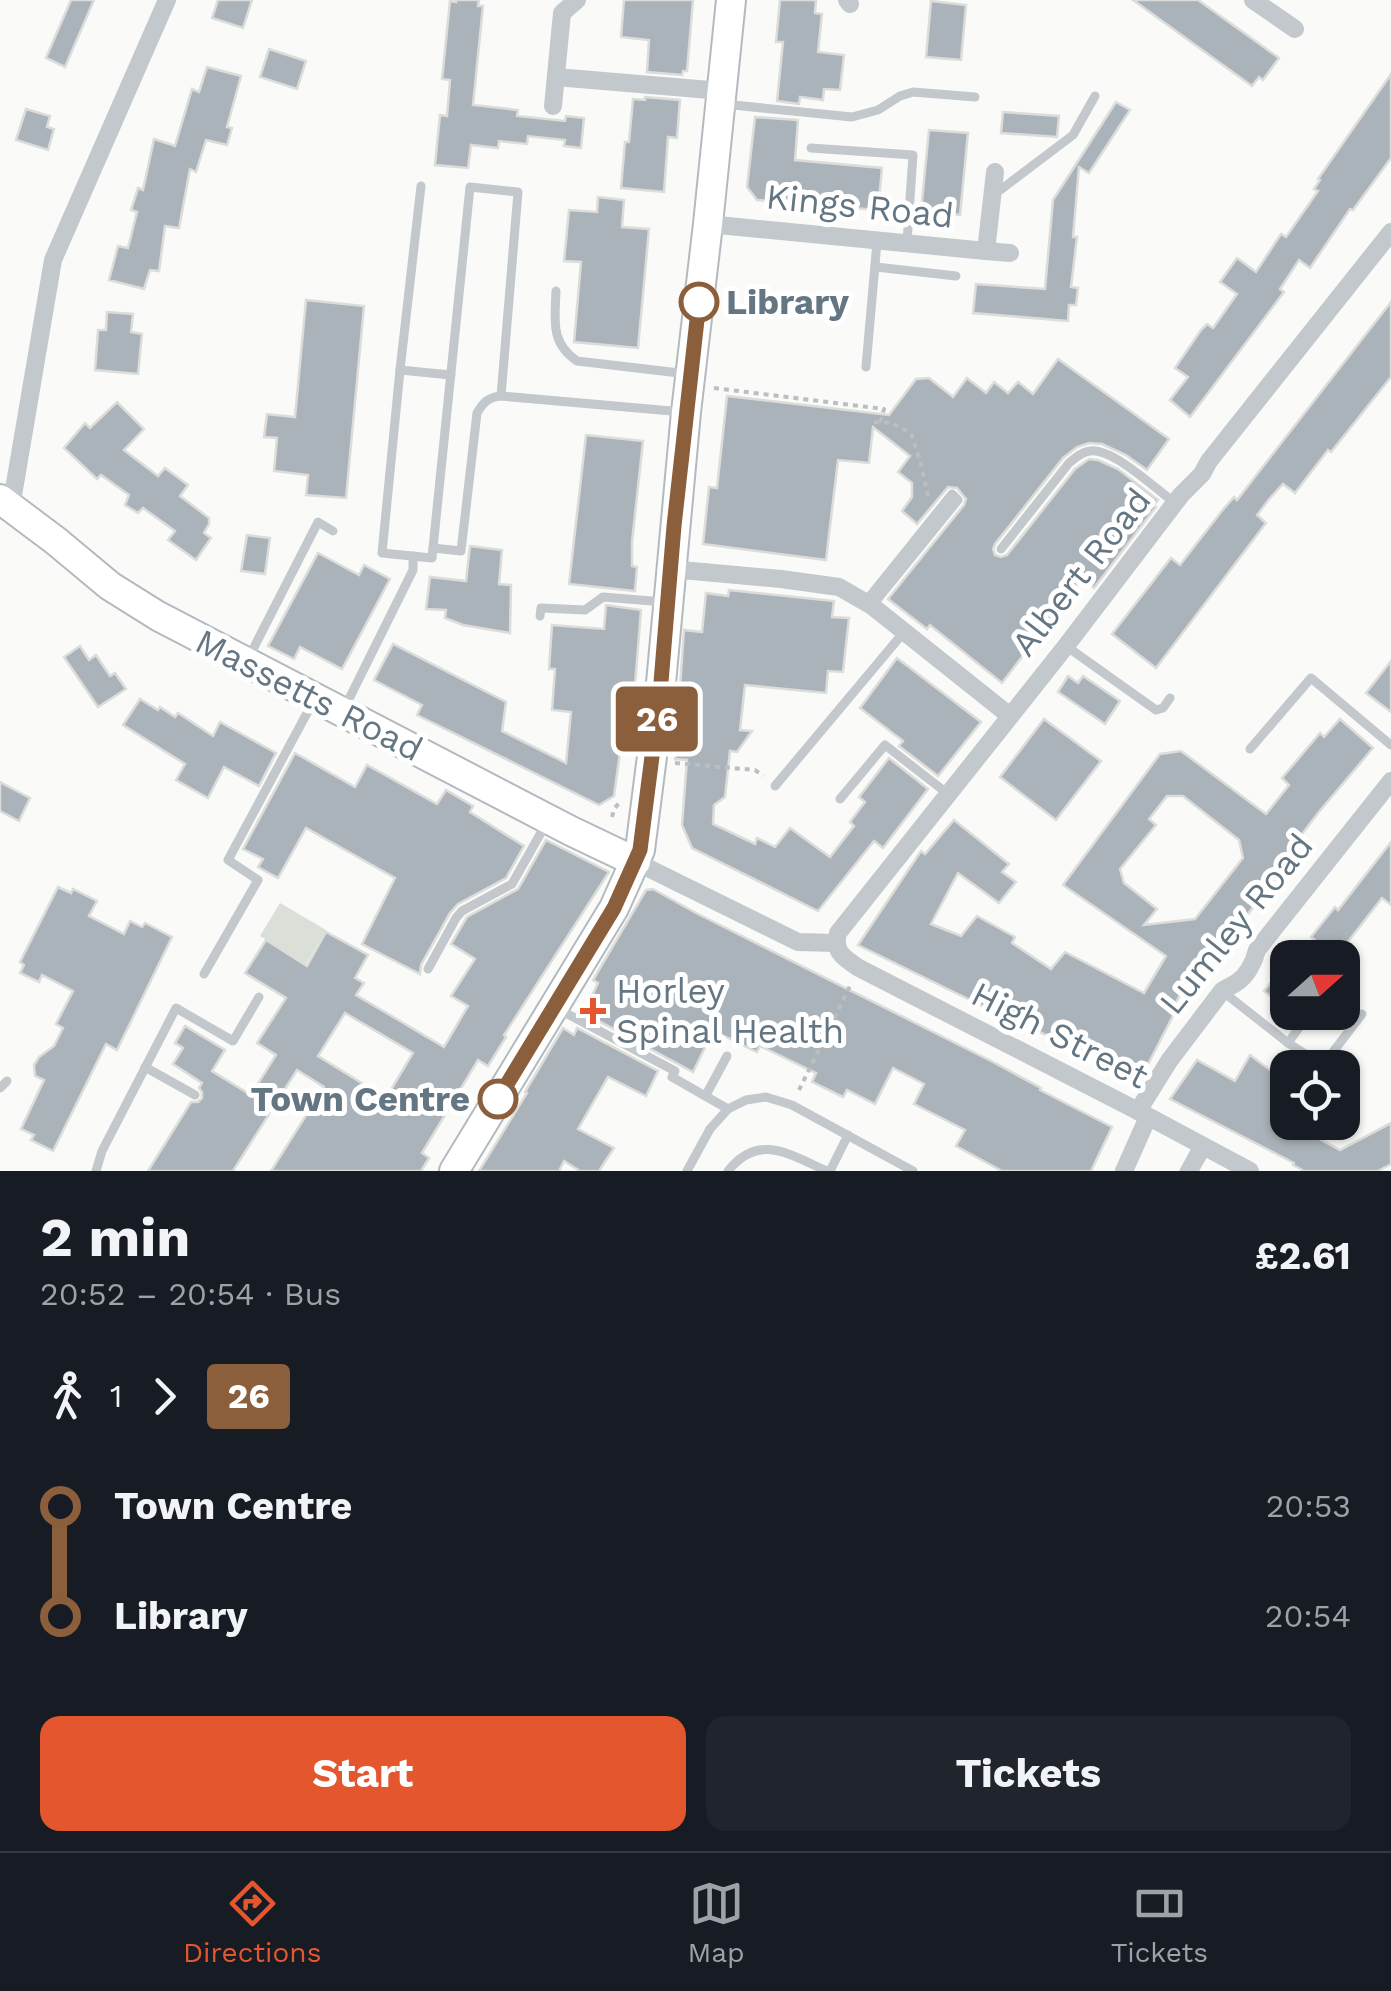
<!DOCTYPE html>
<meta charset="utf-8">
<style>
body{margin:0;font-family:"Work Sans",sans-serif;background:#20242c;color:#f1f3f6;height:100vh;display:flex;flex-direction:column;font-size:38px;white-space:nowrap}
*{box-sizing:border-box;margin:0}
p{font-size:32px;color:#9ea1a6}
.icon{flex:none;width:55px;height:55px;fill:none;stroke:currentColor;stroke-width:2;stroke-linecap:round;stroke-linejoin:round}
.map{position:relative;height:1171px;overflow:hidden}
.details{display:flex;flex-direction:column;background:#171b24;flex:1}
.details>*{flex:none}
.badge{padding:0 20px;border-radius:8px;font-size:35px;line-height:65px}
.needle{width:65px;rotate:69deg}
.fabs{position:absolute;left:1270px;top:940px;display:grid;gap:20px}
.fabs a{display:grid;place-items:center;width:90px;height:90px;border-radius:20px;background:#171b24;box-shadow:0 2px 8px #0004;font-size:50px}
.map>.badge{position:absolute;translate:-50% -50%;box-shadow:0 0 0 5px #fff}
.legs{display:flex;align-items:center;gap:15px;height:110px;padding:0 40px;font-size:32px}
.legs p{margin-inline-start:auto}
.headline{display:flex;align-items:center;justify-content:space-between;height:170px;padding:0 40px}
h1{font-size:55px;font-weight:700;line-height:75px}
.action{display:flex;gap:20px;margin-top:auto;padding:20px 40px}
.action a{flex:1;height:115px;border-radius:20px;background:#e4572e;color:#fff;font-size:40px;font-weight:700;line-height:115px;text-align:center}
.action a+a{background:#20242c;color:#f1f3f6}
ul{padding:0 40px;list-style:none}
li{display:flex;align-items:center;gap:35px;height:110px;font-size:38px}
li i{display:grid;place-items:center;width:15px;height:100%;margin:0 12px;background:currentColor}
li i::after{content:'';width:25px;height:25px;margin:-12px;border:8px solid;border-radius:50%;background:#171b24}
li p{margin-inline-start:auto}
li:first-child i{background:linear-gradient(#0000 50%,currentColor 0)}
li:last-child i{background:linear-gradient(currentColor 50%,#0000 0)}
.dock{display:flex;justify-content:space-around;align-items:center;height:140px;border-top:2px solid #363941;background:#171b24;font-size:28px;color:#9ea1a6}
.dock a{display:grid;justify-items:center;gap:5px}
.dock .active{color:#e4572e}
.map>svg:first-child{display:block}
.green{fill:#dadfd7}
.building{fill:#aab3b9;stroke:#dcdcda;stroke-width:2.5;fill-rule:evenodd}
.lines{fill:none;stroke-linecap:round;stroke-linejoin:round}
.secondary-casing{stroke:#b3babf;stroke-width:32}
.path{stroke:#bbbfc2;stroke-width:4;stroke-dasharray:5 5;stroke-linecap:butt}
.lane{stroke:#c3c8cc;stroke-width:9}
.street{stroke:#c3c8cc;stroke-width:18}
.secondary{stroke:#fff;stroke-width:28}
.line-1-casing{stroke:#fff;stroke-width:22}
.line-1{stroke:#8b5e3c;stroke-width:15}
.stop-1-dot{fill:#fff;stroke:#8b5e3c;stroke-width:5}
.poi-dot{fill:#e4572e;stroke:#fff;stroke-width:4}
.labels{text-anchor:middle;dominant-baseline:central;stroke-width:10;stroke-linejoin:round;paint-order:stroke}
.street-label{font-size:35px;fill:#657683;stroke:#fff}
.stop-label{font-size:35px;font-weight:bold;fill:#657683;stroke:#fff;text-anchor:start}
.poi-label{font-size:35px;fill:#657683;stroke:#fff;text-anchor:start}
</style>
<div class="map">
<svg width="1391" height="1171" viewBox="0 0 1391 1171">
<rect width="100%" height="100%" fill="#fafaf8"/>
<!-- green -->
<path class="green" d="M280,903L326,930L306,964L260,936Z"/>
<!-- building -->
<g class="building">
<path d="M71,0H94L65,67L46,58Z"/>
<path d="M218,0H252L243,28L212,18Z"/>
<path d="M456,0H479L478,6H483L473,105L518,110L517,116L565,121L566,116L584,118L581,148L564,146L565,140L528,136L527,144L499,141L498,148L471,145L468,168L435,165L440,115L447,116L450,80L442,79L450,1L456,2Z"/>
<path d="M624,0H693L687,71H683L682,75L647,72L649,40L621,37Z"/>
<path d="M780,0H816L815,13L822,14L818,52L844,55L840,90L824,89L823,100L800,97L799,104L777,101L783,42H776Z"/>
<path d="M1133,0H1198L1279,58L1263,80L1259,77L1252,86Z"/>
<path d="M931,1L966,5L961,60L926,57Z"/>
<path d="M269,49L306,61L297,89L260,77Z"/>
<path d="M207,67L241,76L227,127L232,128L227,145L206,140L196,172L190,169L179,228L165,226L159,271L150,270L144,289L109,280L118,246L128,248L137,212L131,210L138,188L143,190L154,139L175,146L192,89L199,92Z"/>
<path d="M1391,74V158L1353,210L1350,209L1310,268L1299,260L1280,289L1284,292L1190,417L1170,400L1188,377L1175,368L1201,330L1207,324L1213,328L1237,294L1220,282L1237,258L1256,272L1281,234L1286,237L1318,191L1314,189L1320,180L1318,179Z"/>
<path d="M645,97L680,100L677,138L668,137L664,192L621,188L625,142H629L633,99L645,100Z"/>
<path d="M1116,102L1130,110L1089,173L1079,167L1073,237H1077L1071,287L1078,288L1076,305H1069L1068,321L973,313L976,284L1045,289L1053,200Z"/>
<path d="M26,109L50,116L47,127L54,129L48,150L16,140Z"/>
<path d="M1003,112L1059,116L1057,137L1001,133Z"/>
<path d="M755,117L798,120L795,160L882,168L878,210L757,200L747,187Z"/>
<path d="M929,130L968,133L960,215L921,211Z"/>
<path d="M598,197L624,200L622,227L649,229L638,348L574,342L581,262L564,261L569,210L597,212Z"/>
<path d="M306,300L364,306L346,498L306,495L308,475L274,471L277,438L264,437L267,414L295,417Z"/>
<path d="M1391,302V377L1331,452L1328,450L1295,493L1283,484L1270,498L1257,515L1266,523L1156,668L1112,634L1171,558L1180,565L1221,512L1234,497L1237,500Z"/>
<path d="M107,312L133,314L131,332L142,334L138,374L95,370L98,330H106Z"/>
<path d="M1058,359L1169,439L1147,470L1126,455L1102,444L1089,443L1077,447L1063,458L995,544L993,549L995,555L1001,557L1007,555L1075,469L1089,459L1098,460L1118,469L1158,500L1154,505L1156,507L1094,588L1082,578L1002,683L930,625L927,629L888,599L964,505L966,499L957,488L948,487L917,524L902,511L912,497V483L898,472L910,456L873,427L869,463L838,460L826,560L703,544L709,487L717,488L727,396L889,415L916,379L929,378L953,397L967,378L986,393L994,382L1008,393L1018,382L1033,394Z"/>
<path d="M117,402L144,429L124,450L158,476L165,468L188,485L180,496L209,518V524L204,533L211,538L196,560L168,540L175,531L143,508L138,513L125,505L129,495L101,475L97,479L64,448L85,423L90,428Z"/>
<path d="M586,435L643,441L632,542V566L637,567L635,591L569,584Z"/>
<path d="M247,535L270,538L265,574L241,571Z"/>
<path d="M470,546L502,550L499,584L511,585L510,633L463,625L445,618L446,610L426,609L430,577L466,581Z"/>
<path d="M318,553L359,575L364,565L390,579L342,669L300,647L294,659L268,646Z"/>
<path d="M729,590L834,601L832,617L849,618L843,672L828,671L826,693L745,685L740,730L752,731L737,752L730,751L725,797L714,805L713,824L755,844L757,838L775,847L790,828L830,857L854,826L850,822L865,802L859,797L889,758L928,789L883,848L874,841L818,911L692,848L682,825L687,760L675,759L684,630L702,632L706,593L728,596Z"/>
<path d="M606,605L641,610L635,685H631L623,749L620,752L614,796L599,805L417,715L422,705L374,680L393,644L506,702L502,731L566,763L571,712L552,710L555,669H549L552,625L604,629Z"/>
<path d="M80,646L89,660L96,655L110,676L115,673L126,689L98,707L64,657Z"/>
<path d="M897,658L981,722L938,776L899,746L903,741L860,708Z"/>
<path d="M1391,661V712L1366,693Z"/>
<path d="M1068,676L1078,683L1083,676L1120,701L1105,724L1058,692Z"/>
<path d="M140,699L158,710L160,707L175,717L178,713L213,736L220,722L276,753L259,786L224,767L208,798L176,780L185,764L123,725Z"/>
<path d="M1044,719L1101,761L1056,820L1000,777Z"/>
<path d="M1340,719L1373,748L1318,813L1299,838L1304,842L1195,982L1189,978L1173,1008L1176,1010L1145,1070L1127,1077L1009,1016L1007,1018L858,945L921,851L925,854L954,820L1009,864L1002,872L1016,882L999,903L958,873L931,924L961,936L977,916L1015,937L1012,943L1051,969L1065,952L1144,993L1166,956L1063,885L1160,754L1181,751L1266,814L1289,785L1282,778L1320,733L1324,737ZM1167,796H1183L1239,840L1243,858L1195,919L1144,925L1157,909L1124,883L1120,869L1156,825L1149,819Z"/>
<path d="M295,753L355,787L367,765L437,804L446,790L473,806L470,812L524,846L506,878L458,904L450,913L421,965L420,974L362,944L395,878L306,828L278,878L258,867L263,859L243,849Z"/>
<path d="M0,782L30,798L19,821L0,811Z"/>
<path d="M546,840L609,872L504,1035L506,1037L488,1066L478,1060L422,1153L429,1158L421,1171H271L324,1087L297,1070L233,1171H148L191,1102H198L202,1098V1092L199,1088L202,1083L173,1064L183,1048L175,1043L185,1026L225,1050L212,1071L251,1095L276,1055L257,1043L286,998L245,973L266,940L307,966L326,932L368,955L355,978L364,983L356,995L444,1047L468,1006L451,996L475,959L451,944L467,917L518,889ZM345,1013L413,1053L386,1098L318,1056Z"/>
<path d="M1391,842V905L1382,898L1336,957L1311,937L1335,907L1338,910Z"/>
<path d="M58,887L71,893L73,889L97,901L89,916L124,934L130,921L142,927L145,923L172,937L117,1050L106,1044L53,1151L31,1140L34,1135L21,1129L44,1080L35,1076L34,1065L39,1057L54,1046L63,1028L56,1024L73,991L42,975L39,982L20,973L24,965L20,962Z"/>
<path d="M653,889L696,913L993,1062L1041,1088L1040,1090L1112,1127L1091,1171H1002L956,1146L965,1130L914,1104L924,1084L893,1068L875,1104L847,1090L843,1097L812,1082L816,1073L760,1046L757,1052L716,1032L714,1035L712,1033L693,1072L584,1013L598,983L593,980L646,890Z"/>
<path d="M1288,962V995L1280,1004L1264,991Z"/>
<path d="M563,1028L574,1035L577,1028L658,1071L646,1096L608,1077L578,1129L614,1148L599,1171H580L564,1161L559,1171H479L527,1093L525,1092Z"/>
<path d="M1250,1055L1288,1083V1122H1312L1305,1131L1340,1150L1391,1123V1164L1378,1171H1304L1293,1165L1294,1163L1170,1099L1197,1060L1235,1081Z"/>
</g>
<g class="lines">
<!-- secondary casing -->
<g class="secondary-casing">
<g id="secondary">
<path d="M0,499L56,541L110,586L158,616L571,831L636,862"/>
<path d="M454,1171L614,908L640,850L660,694L686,412L708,224L731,0"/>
</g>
</g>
<!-- path -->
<g class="path">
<path d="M714,388L884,409L880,423"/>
<path d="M874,422L892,423L911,433L921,464L928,496"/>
<path d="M675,763L755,770L763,776"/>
<path d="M612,817L614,809L620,802"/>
<path d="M799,1090L850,986"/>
</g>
<!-- lane -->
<g class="lane">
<path d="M723,104L852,117L878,110L900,96L913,92L975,97"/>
<path d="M811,148L913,155L907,242"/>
<path d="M995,194L1073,135L1095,96"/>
<path d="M876,267L956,276"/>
<path d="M556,291C555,320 550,343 577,361L688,374"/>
<path d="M866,367L877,242"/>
<path d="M400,370L421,186"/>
<path d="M501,396L518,192L470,187L433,548L461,551L477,413C483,403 488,397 501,396L683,412"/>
<path d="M433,548L432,558L382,553L400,370L451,375"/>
<path d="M1001,549L1069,463C1075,458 1081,452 1090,451C1113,448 1156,489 1175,503"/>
<path d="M866,601L952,494L958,500L872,606"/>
<path d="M540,616L541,608L585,610L603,597L664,602"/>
<path d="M1066,646L1156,710L1163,708L1170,698"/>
<path d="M248,659L318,522L333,531"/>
<path d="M345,707L413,570V556"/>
<path d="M1250,749L1311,678L1391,745"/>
<path d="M775,786L904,632"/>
<path d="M840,799L885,745L948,794"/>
<path d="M428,969L456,918L462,911L512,884L547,822"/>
<path d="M204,974L258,880L228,860L314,700"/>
<path d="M1222,991L1288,1043L1323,1065L1362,1014"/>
<path d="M560,1010L675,1071L672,1077L728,1109"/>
<path d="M1288,1043L1310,1012"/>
<path d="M145,1067L195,1095"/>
<path d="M0,1088L7,1081"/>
<path d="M706,1095L727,1056"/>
<path d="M96,1171L102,1151L176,1008L233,1041L259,997"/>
<path d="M687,1171L710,1129L728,1109L746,1100L766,1097L792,1105L913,1171"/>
<path d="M728,1171C759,1132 790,1155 827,1171"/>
<path d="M830,1171L848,1135"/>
<path d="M1184,1171L1199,1144"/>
<path d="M1194,1171L1207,1148"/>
</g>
<!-- street -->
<g class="street">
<path d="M847,0L850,4"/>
<path d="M1253,0L1295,29"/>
<path d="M556,77L722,91"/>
<path d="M553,106L562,13L577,0"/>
<path d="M708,224L986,251L995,172"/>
<path d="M986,251L1010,253"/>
<path d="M11,507L53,260L167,0"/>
<path d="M670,569L781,579L839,587L872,606L1010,716"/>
<path d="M636,862L798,942L835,943"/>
<path d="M1138,1111L1169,1061L1222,991C1226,988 1231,986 1236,983C1247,976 1254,962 1257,950L1391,781"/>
<path d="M1124,1171L1148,1117"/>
<path d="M1250,1171L1138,1111L859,968C844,958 833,952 838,933L1066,646L1181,495L1202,474L1209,461L1391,232"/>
</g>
<!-- secondary -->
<use href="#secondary" class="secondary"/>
</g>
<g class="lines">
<!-- line-1 casing -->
<g class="line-1-casing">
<path id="line-1" d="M498,1099L614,908L640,850L660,694L674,526L699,302"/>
</g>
<!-- line-1 -->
<use href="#line-1" class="line-1"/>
</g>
<!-- markers -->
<g class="stop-1-dot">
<circle cx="699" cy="302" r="18"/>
<circle cx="498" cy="1099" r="18"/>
</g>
<path class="poi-dot" d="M588 996h10v10h10v10h-10v10h-10v-10h-10v-10h10z"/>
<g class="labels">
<!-- street labels -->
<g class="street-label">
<text transform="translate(860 206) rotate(6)">Kings Road</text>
<text transform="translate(1081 572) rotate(-52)">Albert Road</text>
<text transform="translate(309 695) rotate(27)">Massetts Road</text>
<text transform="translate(1236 924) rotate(-51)">Lumley Road</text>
<text transform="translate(1060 1035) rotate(27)">High Street</text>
</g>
<!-- stop labels -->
<g class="stop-label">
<text x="726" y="302">Library</text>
<text x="470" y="1099" text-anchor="end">Town Centre</text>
</g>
<!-- poi labels -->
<g class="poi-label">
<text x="616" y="991">Horley<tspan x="616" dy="40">Spinal Health</tspan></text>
</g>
</g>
</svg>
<div class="fabs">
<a><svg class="needle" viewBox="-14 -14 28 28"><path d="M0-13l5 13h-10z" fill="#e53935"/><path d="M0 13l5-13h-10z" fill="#9ea1a6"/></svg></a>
<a><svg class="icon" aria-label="locate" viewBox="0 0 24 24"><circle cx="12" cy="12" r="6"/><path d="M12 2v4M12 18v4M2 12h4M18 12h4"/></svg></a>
</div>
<b class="badge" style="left:657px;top:719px;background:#8b5e3c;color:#fff">26</b>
</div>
<section class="details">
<div class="headline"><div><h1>2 min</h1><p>20:52 – 20:54 · Bus</p></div><b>£2.61</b></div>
<div class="legs"><svg class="icon" aria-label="walk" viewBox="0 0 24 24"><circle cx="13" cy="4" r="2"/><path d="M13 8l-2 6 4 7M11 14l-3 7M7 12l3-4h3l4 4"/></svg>1<svg class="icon" aria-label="forward" viewBox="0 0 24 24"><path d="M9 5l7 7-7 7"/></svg><b class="badge" style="background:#8b5e3c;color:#fff">26</b></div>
<ul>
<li><i style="color:#8b5e3c"></i><b>Town Centre</b><p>20:53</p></li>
<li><i style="color:#8b5e3c"></i><b>Library</b><p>20:54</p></li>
</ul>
<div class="action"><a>Start</a><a>Tickets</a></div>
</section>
<nav class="dock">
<a class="active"><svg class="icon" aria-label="directions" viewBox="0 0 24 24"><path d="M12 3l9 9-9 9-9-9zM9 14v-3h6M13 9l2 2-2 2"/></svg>Directions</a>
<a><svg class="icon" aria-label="map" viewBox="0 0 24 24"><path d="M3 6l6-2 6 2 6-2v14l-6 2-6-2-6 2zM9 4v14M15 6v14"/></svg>Map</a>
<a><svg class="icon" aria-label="tickets" viewBox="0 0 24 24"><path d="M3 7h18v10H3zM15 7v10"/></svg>Tickets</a>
</nav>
